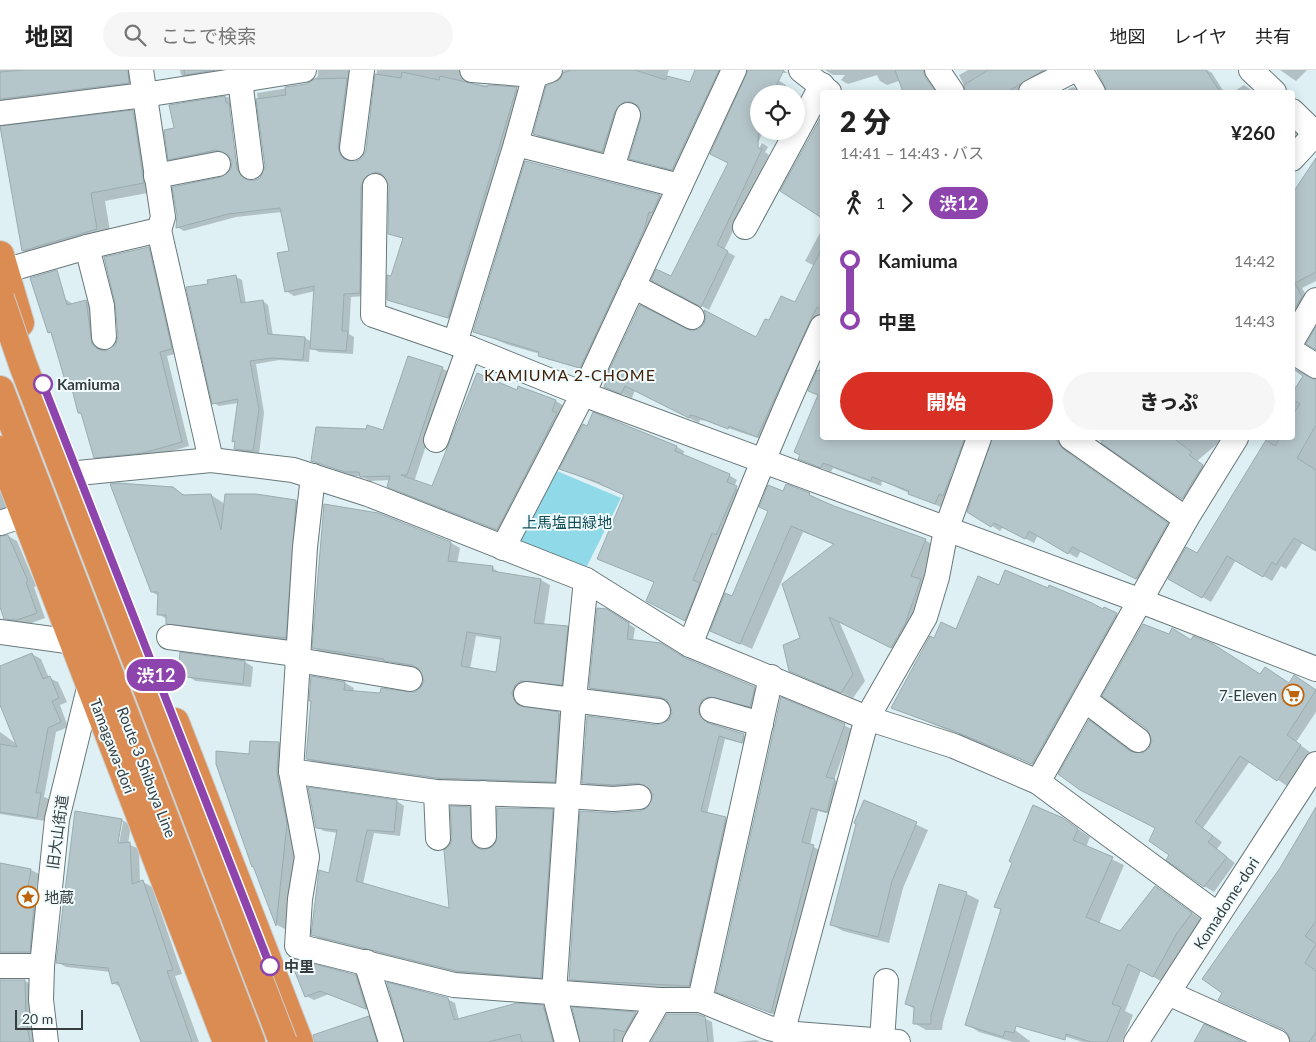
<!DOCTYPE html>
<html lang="ja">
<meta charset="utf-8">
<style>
body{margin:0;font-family:Lato,"Noto Sans JP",sans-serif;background:#f6f6f6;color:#222;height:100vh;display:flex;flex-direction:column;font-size:19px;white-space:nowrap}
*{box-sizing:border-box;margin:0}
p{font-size:16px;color:#767676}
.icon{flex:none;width:28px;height:28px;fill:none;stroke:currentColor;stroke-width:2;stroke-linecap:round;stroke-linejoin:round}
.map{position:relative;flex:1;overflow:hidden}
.sheet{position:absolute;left:820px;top:20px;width:475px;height:350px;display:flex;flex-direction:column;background:#fff;border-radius:5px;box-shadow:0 2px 12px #0003}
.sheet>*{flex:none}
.badge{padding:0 10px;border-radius:16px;font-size:18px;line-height:32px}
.controls{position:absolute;left:750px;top:15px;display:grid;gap:10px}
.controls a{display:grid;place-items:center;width:55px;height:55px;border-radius:50%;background:#fff;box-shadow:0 2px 12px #0003;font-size:25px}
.scale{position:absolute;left:15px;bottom:12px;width:68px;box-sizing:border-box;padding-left:5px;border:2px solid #363d3f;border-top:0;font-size:14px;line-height:18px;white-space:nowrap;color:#363d3f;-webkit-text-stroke:4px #f1fcfe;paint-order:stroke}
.map>.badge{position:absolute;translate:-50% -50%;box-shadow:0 0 0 2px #fff}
.legs{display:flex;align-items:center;gap:8px;height:55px;padding:0 20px;font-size:16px}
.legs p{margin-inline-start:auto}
.overview{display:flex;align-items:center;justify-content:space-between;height:85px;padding:0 20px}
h1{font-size:28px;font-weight:800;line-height:38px}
.cta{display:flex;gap:10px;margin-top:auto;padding:10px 20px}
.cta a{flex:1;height:58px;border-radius:30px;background:#d93025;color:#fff;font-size:20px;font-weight:800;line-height:58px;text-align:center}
.cta a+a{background:#f6f6f6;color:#222}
ul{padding:0 20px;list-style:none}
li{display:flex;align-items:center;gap:18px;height:60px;font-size:19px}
li i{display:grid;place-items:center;width:8px;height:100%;margin:0 6px;background:currentColor}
li i::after{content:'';width:12px;height:12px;margin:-6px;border:4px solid;border-radius:50%;background:#fff}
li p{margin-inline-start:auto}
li:first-child i{background:linear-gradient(#0000 50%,currentColor 0)}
li:last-child i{background:linear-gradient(currentColor 50%,#0000 0)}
header{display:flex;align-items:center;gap:30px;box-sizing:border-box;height:70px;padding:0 25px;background:#fff;border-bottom:1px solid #e0e0e0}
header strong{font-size:24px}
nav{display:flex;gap:28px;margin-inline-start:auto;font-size:18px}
.search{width:350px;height:45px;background:#f6f6f6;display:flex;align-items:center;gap:12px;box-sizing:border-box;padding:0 18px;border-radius:28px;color:#767676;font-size:19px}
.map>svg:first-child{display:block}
.green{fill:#8fd9e9}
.shadow{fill:#0003;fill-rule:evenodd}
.building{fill:#b5c6ca;stroke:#9bacb0;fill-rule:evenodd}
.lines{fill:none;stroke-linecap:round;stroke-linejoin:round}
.minor-casing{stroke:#68787b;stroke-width:26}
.highway-casing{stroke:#cbcdcd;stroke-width:30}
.minor{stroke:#fff;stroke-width:24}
.highway{stroke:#db8c52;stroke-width:28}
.highway-bridge-casing{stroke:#cbcdcd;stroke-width:30;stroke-linecap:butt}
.highway-bridge{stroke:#db8c52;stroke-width:28}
.line-1-casing{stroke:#fff;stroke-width:11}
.line-1{stroke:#8e44ad;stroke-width:8}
.stop-1-dot{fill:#fff;stroke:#8e44ad;stroke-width:2.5}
.labels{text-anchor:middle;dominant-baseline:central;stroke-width:4;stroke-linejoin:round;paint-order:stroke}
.stop-label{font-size:15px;font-weight:bold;fill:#363d3f;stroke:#f1fcfe;text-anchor:start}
.park-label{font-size:15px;fill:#114e58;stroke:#f1fcfe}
.poi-label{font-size:15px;fill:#363d3f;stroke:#f1fcfe;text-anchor:end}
.street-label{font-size:15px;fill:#363d3f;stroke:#f1fcfe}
.neighbourhood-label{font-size:16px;letter-spacing:1px;fill:#402108;stroke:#f1fcfe}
</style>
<header>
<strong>地図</strong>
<div class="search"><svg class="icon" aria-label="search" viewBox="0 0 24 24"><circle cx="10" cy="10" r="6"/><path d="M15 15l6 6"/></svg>ここで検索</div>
<nav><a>地図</a><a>レイヤ</a><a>共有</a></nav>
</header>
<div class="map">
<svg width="1316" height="972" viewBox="0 0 1316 972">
<rect width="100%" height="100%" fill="#def0f4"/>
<!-- green -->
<path class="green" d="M552,399L621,428L583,504L512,475Z"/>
<!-- shadow -->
<g class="shadow">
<path d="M0,0H136V17L0,35Z"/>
<path d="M180,0H245L188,9L181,5Z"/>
<path d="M318,0H357L346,88L351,93L364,88L367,80L377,0H467L465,4L468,13L517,19L524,23L456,251L388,229L404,169L389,163L390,116L386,107L375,108L367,226L351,227L349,264L354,267L353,284L319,282L310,277L309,292L279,290L256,294L264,343L259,384L241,382L235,378L236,373L234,371L238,333L219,336L214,333L209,215L236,207L242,210L246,234L263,231L268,235L273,266L305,268L312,272L315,221L294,226L286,221L290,182L282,142L236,147L184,161L177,157L232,100L233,92L230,86L224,84L177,93L169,89L175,59L171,36L228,27L235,31L244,104L250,111L253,112L261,109L266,96L257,23L307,15L318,6ZM228,36H231L238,93L235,90Z"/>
<path d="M564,0H669L642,75L643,42L639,35H632L610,85L542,68L534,64Z"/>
<path d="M697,0H728L680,103L661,98L654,94Z"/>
<path d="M749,0H783L788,3L764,2L786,15L782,24H759V61H763L754,83L756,84L762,73L768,77L765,82L769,85L724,180L735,186L709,240L653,210L671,208L730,93Z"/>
<path d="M825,0H932L887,15L880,11L877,5L848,14L841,10L845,5H833Z"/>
<path d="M968,0H1062L1025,22H967L959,5Z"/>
<path d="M1097,0H1207L1212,3L1224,22H1108Z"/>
<path d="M1280,0H1307L1296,11Z"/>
<path d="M1244,15L1254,22H1233Z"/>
<path d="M1073,17L1081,22H1063Z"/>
<path d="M133,42L147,50L158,121L105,131L111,167L38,189L23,181L0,57Z"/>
<path d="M822,46V146L782,120Z"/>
<path d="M1292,59L1303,69L1292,81Z"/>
<path d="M1316,90V211L1302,218L1310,232L1292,262V127Z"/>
<path d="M526,92L660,126L667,131L588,301L547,289L540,284L509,275L474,261Z"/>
<path d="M822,159V253L767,371L706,351L700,350L699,353L635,320L632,328L606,317L692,262L757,269L769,252L795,234L815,196L805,191Z"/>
<path d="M148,178L156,182L179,283L167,286L189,376L152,387L103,391L95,387L83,345L79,343L74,322L69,320L43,239L65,229L73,234L86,231L94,235L100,280H112L117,274Z"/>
<path d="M822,292V368H958L932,396L948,410L951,406L960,412L945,439L882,411L881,416L833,398L831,402L800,389L819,326L810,320Z"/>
<path d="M442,298L450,303L415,409H408L432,418L518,321L556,331L564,336L505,464L396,421L388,416L390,410L370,411L361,406H354L312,391L383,362Z"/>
<path d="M1316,311V480L1303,472L1286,499L1281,496L1272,511L1236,490L1211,532L1170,508L1197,485L1269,368H1292V326Z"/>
<path d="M621,354L677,377L684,381L683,386L729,405L737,410L734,417L744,422L720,466L700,514L707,518L693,554L656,535V513L599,488L625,425L561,399L588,357Z"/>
<path d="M995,368H1068L1067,379L1072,386L1176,459L1145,513L1081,481L1077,488L1038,465L1034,473L1003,457L1000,461L969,441Z"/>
<path d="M1096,368H1224L1197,391L1211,401L1191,433Z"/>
<path d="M173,418L186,426L211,425L225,434L256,425L296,431L309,439L298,574L180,561L167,553V549L158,544L159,526L152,522Z"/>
<path d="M0,421L10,443L0,448Z"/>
<path d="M784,422L809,424L821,431L925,470L937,477L923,512L932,517L903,584L839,551L865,611L853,628L790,600L835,475L803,462L752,579L712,561L733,528Z"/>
<path d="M8,466L17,471L36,516L34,517L45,548L26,555L14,553L5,548L2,539L0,540V467Z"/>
<path d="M451,473L460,478L457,494L492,497L501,504L541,510L550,515L544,555L567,557L576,562L571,619L521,628L522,636L559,643L568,649L563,716L447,713L316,694L307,689L312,631V608L345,613L354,618L353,622L381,625L415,623L421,619L425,612L419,599L390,592L323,583L314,578ZM476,566L502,570L497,604L470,599Z"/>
<path d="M1000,517L1103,541L1104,539L1125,549L1041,698L893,638L935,570L957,560Z"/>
<path d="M607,541L635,558L633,571L686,590L761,621L757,639L716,630L705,649L712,655L750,668L749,675L725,669L707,744L732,752L695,919L576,913L570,909L612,744L640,742L648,739L654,727L651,719L646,716L620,718L590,716L583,712L657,656L670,651L673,643L672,635L666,630L597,621L590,618Z"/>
<path d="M1170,566L1192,571L1261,605L1289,614L1304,612L1316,621V642L1296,672L1310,682L1287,716L1250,691L1203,758L1222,772L1217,779L1235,793L1214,822L1204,816L1170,785L1156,758L1089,652L1137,685L1144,684L1153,673Z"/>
<path d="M32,584L41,589L49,608L58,612L67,632L60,635L68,657L56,662L44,727L49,729L45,751L0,744V662L18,675L0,631V597Z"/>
<path d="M245,592L253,597L251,617L196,611L179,602Z"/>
<path d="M782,629L852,659L834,710L842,714L834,745L818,741L810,775L821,781L778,946L725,925Z"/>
<path d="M279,673L289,679L297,760L287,860L277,855L255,797L253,796L251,685Z"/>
<path d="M310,719L397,731L404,736L400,766L374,763L363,814L451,840V775L469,738L476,742L479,778L484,781L492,779L552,741L559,745L548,911L464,905L320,869L313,865L330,805L338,763L324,761L317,757Z"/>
<path d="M865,731L928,760L903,818L889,873L843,861L832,855Z"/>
<path d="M76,743L122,750L131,755L128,774L139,779L140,813L143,812L152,817L182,904L175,906L199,972H143L122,918L113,913L111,902L66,897L57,892ZM120,752H123L118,779H116Z"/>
<path d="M1316,746V972H1292L1285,961L1220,930Z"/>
<path d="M1063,749L1090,767L1086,777L1124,795L1099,854L1121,862L1156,818L1204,851L1166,914L1141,900L1125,941L1133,945L1122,972H1083L995,945L1031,972H1013L979,962L967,954L1002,840L995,836Z"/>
<path d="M0,794L31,800L39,804L33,835L42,840L37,886L0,890Z"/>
<path d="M940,816L967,824L979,830L943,952L942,960H926L914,953L915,939L906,934Z"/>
<path d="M355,906L363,911L373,942L329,924L314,930L306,926Z"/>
<path d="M0,910L25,911L33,916L37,972H0Z"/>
<path d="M447,929L455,933L459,950L543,937L550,941L558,972H405Z"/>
<path d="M574,939L636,943L643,947L630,972H581Z"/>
<path d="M368,948L376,952L383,972H327Z"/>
<path d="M704,948L712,952L714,972H652Z"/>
<path d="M756,970L760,972H737Z"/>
</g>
<!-- building -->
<g class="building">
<path d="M23,0H128L129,13L0,29V2Z"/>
<path d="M184,0H215L185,5Z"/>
<path d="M572,0H635L666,10L667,6L690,12L695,0H719L672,100L629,89L641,48L638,36L631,32H624L615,41L602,82L533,64L546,16L560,9L563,3Z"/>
<path d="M748,0H784L772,24H759L758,78L762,79L717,175L728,181L701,237L651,210L656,199L671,206L728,93L710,84Z"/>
<path d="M895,0H923L926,8L936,22H903Z"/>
<path d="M988,0H1044L1007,22H965L964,15Z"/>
<path d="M1097,0H1206L1220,22H1107Z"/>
<path d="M402,2L439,10L440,6L487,17L488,15L517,17L448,248L387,230V205L391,206L403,168L388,164L389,116L382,104L375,102L364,109L361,116L360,223L344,224L342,261H348L346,281L310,279L314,216L285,222L277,183L289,181L280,138L228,144L176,158L177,145L172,117L221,107L231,99L232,92L228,85L216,80L168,90L164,60L174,58L169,35L225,26L226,33H229L237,99L245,109L253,111L260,108L265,96L256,29L286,25L285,17L306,14L314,9L347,8L338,77L340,84L344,89L357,91L363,87L366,80L375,4L401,8Z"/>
<path d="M133,40L144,113L91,123L97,159L22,181L0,56Z"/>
<path d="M822,45V148L780,121Z"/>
<path d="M1316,88V202L1295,213L1302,227L1292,243V124Z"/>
<path d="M525,91L660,125L652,143L649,142L644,160L580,298L538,286L539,282L473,262Z"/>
<path d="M149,177L172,279L160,282L182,372L143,383L94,388L81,343H78L72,319L68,321L51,262L48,263L30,208L57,200L67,235L86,230L92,274L98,279L105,281L116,274L118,266L115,233L104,187Z"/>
<path d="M822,178V239L817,237L810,251L757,367L729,356L728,359L695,346L690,345L689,348L625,316L621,324L604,317L606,312L604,311L640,235L692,261L699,259L704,254L706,247L704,240L756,267L765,249L769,250L781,226L795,232Z"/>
<path d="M236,205L241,233L263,230L268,264L305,267L303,290L272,288L250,291L259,339L253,381L234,379L235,371L232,372L238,329L212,334L186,217L208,214L207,210Z"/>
<path d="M1316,257V280L1306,274Z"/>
<path d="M408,286L443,297L407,405H401L432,416L477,303L517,320L518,316L556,330L552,341L557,343L497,460L387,417L390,406L360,407L359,402H345L311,391L316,357L366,359L367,355L383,360Z"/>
<path d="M1292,298L1316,310V355L1297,388L1316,400V481L1294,468L1276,495L1272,492L1263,507L1227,486L1202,528L1168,509L1186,477L1197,483L1266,370L1275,376L1280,368H1292V346L1300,334L1292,329V323L1303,306Z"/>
<path d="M817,300L822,302V368H965L943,426L939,424L935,434L908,424L909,421L872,407L871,411L823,393L821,398L798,389L800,385L794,382L818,325L808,321Z"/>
<path d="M593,342L677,376L675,381L730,404L727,412L737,416L716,465L712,463L693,510L700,513L685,551L646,531L654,512L597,489L624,425L600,414V413L559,399L583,354L587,356Z"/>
<path d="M992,368H1055L1063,379L1168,453L1136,509L1072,477L1068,484L1029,461L1025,469L994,453L991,457L967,442Z"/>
<path d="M1105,368H1173L1192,382L1189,385L1203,395L1182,429L1101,373Z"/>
<path d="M118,413L173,417L183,425L211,424L221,460L225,424H256L296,430L286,568L166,554V545H157L158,522H151L110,414Z"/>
<path d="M786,414L810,423L809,425L834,436L926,469L911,506L921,509L905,554L891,578L829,547L853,604L841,623L789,601L783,575L800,568L782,514L834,474L791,456L740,574L710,561L725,523L732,526L768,441L759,437L768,415L783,421Z"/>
<path d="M324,434L378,443L451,472L448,491L493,496L492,501L541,509L534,553L568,556L562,615L521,611L515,615L512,623L514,630L518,635L559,642L555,712L437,708L306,689L311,631H309L311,606L345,612L344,620L380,623L381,618L414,622L420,618L424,611L419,599L412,595L384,591V589L312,578ZM467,562L501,567L496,602L461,596Z"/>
<path d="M8,465L28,511L26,512L37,543L17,550L4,549L0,537V466Z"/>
<path d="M1005,500L1048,518L1049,515L1092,533L1103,539L1104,537L1117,543L1032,694L959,663L891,638L930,566L934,568L941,552L956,559L978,506L999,515Z"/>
<path d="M597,538L607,539L629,553L627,569L661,573L685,588L755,617L750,637L709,627L702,630L699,637V644L708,653L744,664L742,673L719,666L701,741L726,747L689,916L569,910L580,741L612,743L640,741L647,738L653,726L650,719L638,713L613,715L582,713L587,646L657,655L669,650L672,642L667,630L660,627L589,618Z"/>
<path d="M1143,554L1169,564L1172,558L1191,570L1193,566L1213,574L1260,604L1265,597L1289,613L1294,605L1316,620L1287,665L1301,675L1277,711L1240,686L1195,752L1213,766L1208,772L1227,787L1204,817L1166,790L1169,785L1149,771L1155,758L1080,720L1058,704L1089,650L1130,681L1143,683L1149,678L1152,671L1147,659L1102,626Z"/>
<path d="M180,582L245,591L243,614L187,607V604L178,603Z"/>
<path d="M32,583L43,609L50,606L59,628L52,631L61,652L48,658L36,723H41L37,748L0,742V674L17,677L0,635V596Z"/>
<path d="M781,627L845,654L826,707L835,709L827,742L811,738L802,772L814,775L771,943L716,922Z"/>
<path d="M250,671L279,672L277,703L287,754L276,856L253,796L252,797L216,694V681L249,684Z"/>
<path d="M308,717L397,730L394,762L367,760L356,811L449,838L444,780L450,775L452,768L450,736L470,737L472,773L477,778L484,780L492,777L496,772L497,738L553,739L541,908L456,901L311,865L319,800L329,803L337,760L316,758Z"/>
<path d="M864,730L917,752L892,811L878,867L830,855L856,754L854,753Z"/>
<path d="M1033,735L1063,748L1078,759L1073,770L1113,787L1086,847L1120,861L1155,816L1192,843L1177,863L1153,907L1128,894L1112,934L1121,937L1107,972H1091L1066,964L1065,970L1016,956L1014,963L1005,961L1003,967L965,955L1001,839L994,837L1012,793L1009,791Z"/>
<path d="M1316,737V851L1305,866L1316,874L1305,893L1316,901V962L1309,972H1291L1288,964L1283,959L1218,930L1222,923L1202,909L1280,798Z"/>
<path d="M75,741L122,749L118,773L130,772L132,814L143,810L173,900L167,901L192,972H141L118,912L112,914L108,898L56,893Z"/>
<path d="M0,793L31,799L25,833L34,834L30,882H0Z"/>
<path d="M939,814L967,822L931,945V954H913L914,937L905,934Z"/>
<path d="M289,887L356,905L366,939L320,921L305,927Z"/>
<path d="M0,910H25L26,950L30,972H0Z"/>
<path d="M387,912L448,928L454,950L517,933L543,935L553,972H522L520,964L488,972H404Z"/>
<path d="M572,937L636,942L625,962L614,959V972H580Z"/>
<path d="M667,944H697L705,947L708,972H651Z"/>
<path d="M369,946L377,972H314L313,965Z"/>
<path d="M1204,954L1243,972H1194Z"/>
</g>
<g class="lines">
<!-- minor casing -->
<g class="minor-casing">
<g id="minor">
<path d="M472,0L535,5L550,0"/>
<path d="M801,0L829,22"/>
<path d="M937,0L952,22"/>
<path d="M1080,0L1093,22"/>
<path d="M1251,0L1274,22"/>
<path d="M240,10L251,97"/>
<path d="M1031,22L1074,0"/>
<path d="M1292,41L1316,64"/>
<path d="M0,43L144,25L304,0"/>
<path d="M516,74L680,116"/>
<path d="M352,78L362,0"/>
<path d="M1292,89L1315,64"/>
<path d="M612,98L628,45"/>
<path d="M156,106L218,94"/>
<path d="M375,116L373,245L469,278L583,324L1141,531L1316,599"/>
<path d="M745,157L822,15"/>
<path d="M159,160L211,390"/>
<path d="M87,177L102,236L104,267"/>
<path d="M4,201L87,177L159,160L163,147L141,0"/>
<path d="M633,216L692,247"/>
<path d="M1292,271L1316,230"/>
<path d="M455,273L516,74L535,5"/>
<path d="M1292,281L1316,296"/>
<path d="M1071,368L1186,449"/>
<path d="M436,370L469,278"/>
<path d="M78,403L211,390L293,400L368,424L586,510L690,575L867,648L954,676L1038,712L1218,845"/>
<path d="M313,406L305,477L291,701L307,787L300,829L297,876L454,915L659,930H700L769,958L796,964L898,972"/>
<path d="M0,453L24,445"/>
<path d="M503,478L583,324L734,0"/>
<path d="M0,562L74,572"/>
<path d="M169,567L289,583L298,590L410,609"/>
<path d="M690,575C732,468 773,361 822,257"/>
<path d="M526,624L658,641"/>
<path d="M1085,630L1138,670"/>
<path d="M712,640L761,654"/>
<path d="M291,701L436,722L568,726L613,729L639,727"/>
<path d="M1038,712L1186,449L1236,368"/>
<path d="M436,722L438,768"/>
<path d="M483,723L484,766"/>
<path d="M366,892L391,972"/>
<path d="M0,896H42"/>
<path d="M1168,923L1277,972"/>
<path d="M700,930L771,607"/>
<path d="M882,971L886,911"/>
<path d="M46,972L41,930L42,896L57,749L90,614"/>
<path d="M567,972L554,923L574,629L586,510"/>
<path d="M635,972L659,930"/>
<path d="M785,972L783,960L867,648L925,547L937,507L946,460L979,368"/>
<path d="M1136,972L1316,694"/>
</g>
</g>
<!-- highway casing -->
<g class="highway-casing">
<g id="highway">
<path d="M0,185L20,253"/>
<path d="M0,320L251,972"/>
<path d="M0,380L227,972"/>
<path d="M175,652L299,972"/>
</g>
</g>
<!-- minor -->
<use href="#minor" class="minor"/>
<!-- highway -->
<use href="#highway" class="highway"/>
<!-- highway-bridge casing -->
<g class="highway-bridge-casing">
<path id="highway-bridge" d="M0,228L23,295L283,972"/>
</g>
<!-- highway-bridge -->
<use href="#highway-bridge" class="highway-bridge"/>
</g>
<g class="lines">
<!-- line-1 casing -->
<g class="line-1-casing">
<path id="line-1" d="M43,314L270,896"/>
</g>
<!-- line-1 -->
<use href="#line-1" class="line-1"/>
</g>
<!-- icons -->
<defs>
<g id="supermarket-ring" transform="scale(1.125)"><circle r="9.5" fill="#f1fcfe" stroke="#bf640c" stroke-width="1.5"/><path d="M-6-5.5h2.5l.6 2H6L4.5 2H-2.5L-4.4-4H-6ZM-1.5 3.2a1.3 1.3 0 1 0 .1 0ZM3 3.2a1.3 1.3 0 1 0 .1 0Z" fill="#bf640c"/></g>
<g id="sight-ring" transform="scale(1.125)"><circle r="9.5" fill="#f1fcfe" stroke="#bf640c" stroke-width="1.5"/><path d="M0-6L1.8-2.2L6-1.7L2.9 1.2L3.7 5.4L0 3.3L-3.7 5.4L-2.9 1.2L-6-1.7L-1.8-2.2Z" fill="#bf640c"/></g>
</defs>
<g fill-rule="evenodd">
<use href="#supermarket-ring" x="1293" y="625"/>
<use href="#sight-ring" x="28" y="827"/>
</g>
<!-- markers -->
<g class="stop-1-dot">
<circle cx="43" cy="314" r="9"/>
<circle cx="270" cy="896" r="9"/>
</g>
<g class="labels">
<!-- stop labels -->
<g class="stop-label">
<text x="57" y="314">Kamiuma</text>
<text x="284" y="896">中里</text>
</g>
<!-- park labels -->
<g class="park-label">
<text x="567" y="452">上馬塩田緑地</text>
</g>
<!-- poi labels -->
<g class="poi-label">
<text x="1277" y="625">7-Eleven</text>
<text x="44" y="827" text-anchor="start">地蔵</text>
</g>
<!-- street labels -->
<g class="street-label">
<text transform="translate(113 676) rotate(69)">Tamagawa-dori</text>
<text transform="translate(147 702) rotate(69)">Route 3 Shibuya Line</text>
<text transform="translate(57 762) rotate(-82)">旧大山街道</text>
<text transform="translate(1226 833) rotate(-57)">Komadome-dori</text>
</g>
<!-- neighbourhood labels -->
<g class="neighbourhood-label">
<text x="570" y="304">KAMIUMA 2-CHOME</text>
</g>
</g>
</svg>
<div class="controls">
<a><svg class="icon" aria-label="locate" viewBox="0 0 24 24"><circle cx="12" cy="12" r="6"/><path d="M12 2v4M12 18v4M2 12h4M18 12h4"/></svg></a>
</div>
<div class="scale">20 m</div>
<b class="badge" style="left:156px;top:605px;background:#8e44ad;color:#fff">渋12</b>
<section class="sheet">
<div class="overview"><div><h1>2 分</h1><p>14:41 – 14:43 · バス</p></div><b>¥260</b></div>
<div class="legs"><svg class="icon" aria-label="walk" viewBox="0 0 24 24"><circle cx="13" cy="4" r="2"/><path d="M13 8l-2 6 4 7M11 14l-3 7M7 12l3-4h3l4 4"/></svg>1<svg class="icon" aria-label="forward" viewBox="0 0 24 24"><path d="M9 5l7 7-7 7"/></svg><b class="badge" style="background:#8e44ad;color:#fff">渋12</b></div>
<ul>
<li><i style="color:#8e44ad"></i><b>Kamiuma</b><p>14:42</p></li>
<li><i style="color:#8e44ad"></i><b>中里</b><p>14:43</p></li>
</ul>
<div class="cta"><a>開始</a><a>きっぷ</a></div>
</section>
</div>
